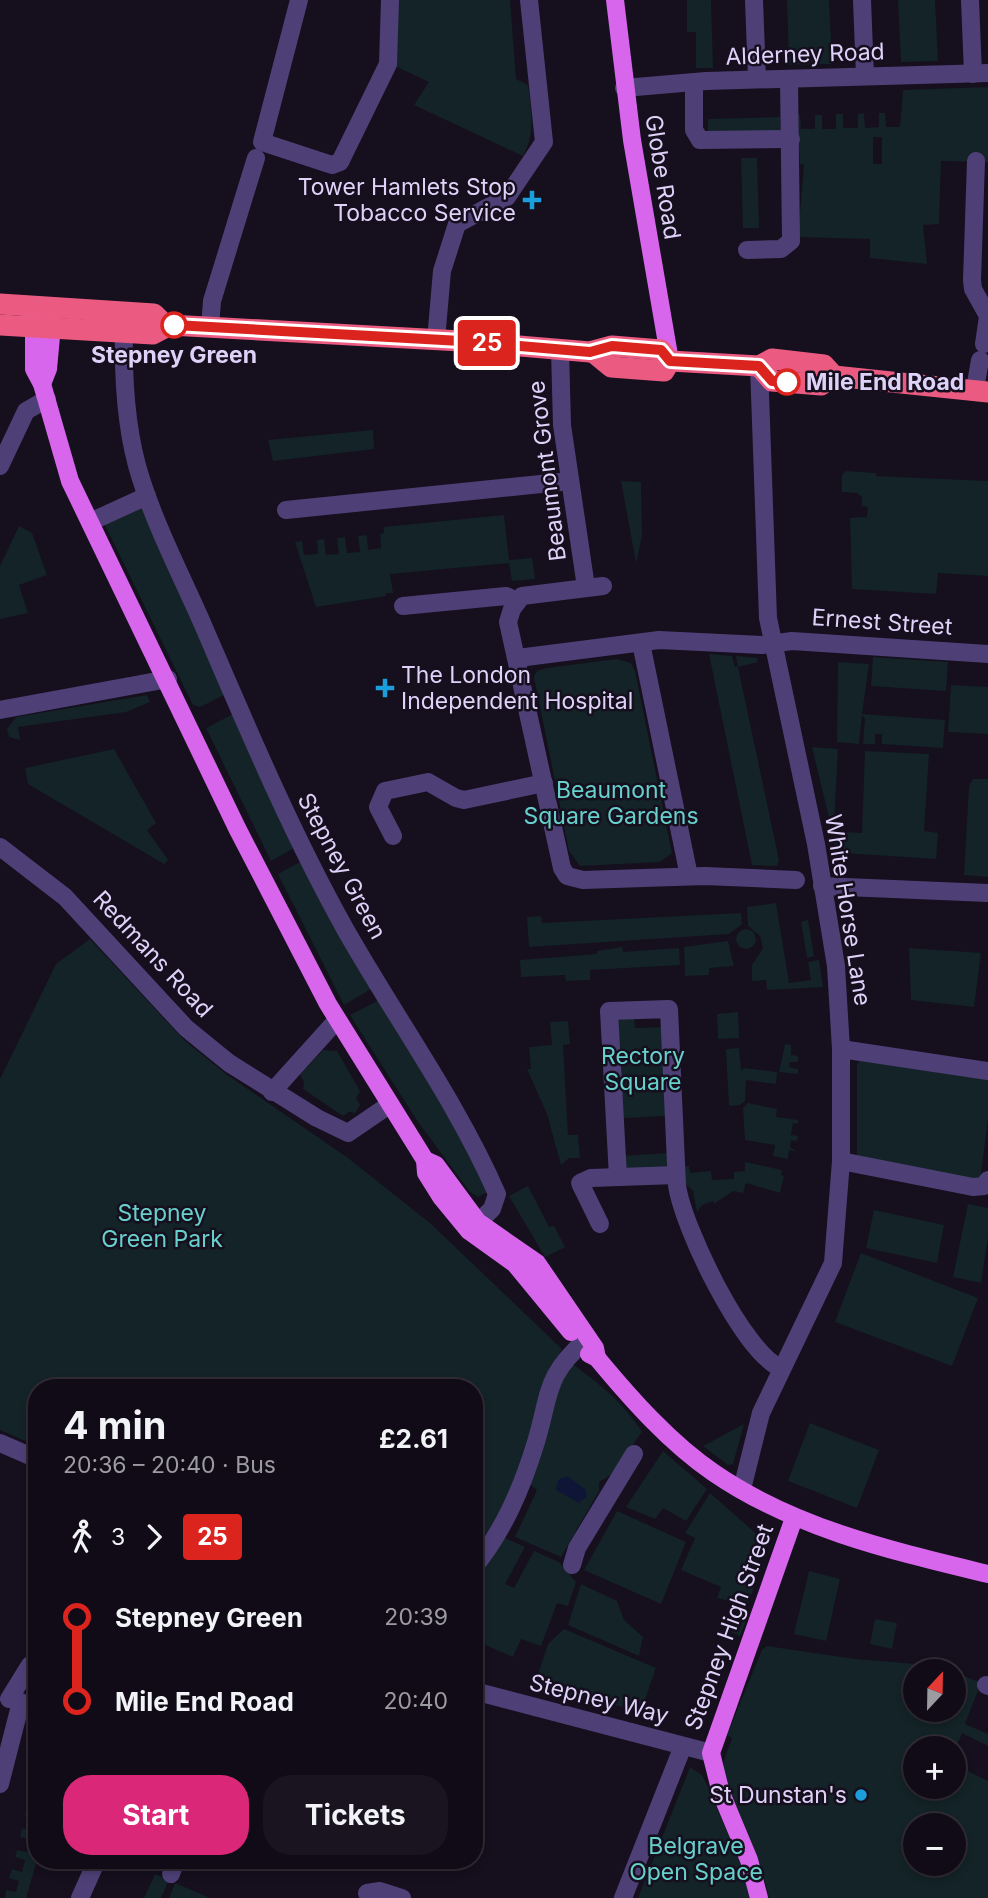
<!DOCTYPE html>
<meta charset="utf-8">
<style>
body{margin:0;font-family:Inter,sans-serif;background:#19141f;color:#f1f3f6;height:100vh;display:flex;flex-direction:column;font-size:26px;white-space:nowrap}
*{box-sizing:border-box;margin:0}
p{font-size:23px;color:#9c9ba1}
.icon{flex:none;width:38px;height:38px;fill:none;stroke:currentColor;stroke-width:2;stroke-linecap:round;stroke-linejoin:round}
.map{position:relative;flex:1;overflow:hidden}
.panel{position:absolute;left:28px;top:1379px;width:455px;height:490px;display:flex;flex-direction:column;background:#100b16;border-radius:28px;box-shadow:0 4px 10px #0003,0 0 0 2px #302b35}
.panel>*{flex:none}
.badge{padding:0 14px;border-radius:5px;font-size:24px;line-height:46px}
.needle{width:46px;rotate:22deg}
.controls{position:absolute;left:903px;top:1659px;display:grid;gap:14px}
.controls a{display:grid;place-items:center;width:63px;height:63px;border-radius:50%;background:#100b16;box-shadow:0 4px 10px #0003,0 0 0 2px #302b35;font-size:35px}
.map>.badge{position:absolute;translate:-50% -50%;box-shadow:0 0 0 4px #fff}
.legs{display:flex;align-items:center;gap:10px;height:77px;padding:0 35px;font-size:23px}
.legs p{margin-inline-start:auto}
.head{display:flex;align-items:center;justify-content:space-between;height:119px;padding:0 35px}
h1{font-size:38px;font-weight:700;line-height:52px}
.button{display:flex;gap:14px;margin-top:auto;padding:14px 35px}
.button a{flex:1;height:80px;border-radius:28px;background:#db2777;color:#fff;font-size:28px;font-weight:700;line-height:80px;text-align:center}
.button a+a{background:#19141f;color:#f1f3f6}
ul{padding:0 35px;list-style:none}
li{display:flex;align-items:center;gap:24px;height:84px;font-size:26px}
li i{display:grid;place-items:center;width:10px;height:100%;margin:0 9px;background:currentColor}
li i::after{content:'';width:18px;height:18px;margin:-9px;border:5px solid;border-radius:50%;background:#100b16}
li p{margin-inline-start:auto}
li:first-child i{background:linear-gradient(#0000 50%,currentColor 0)}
li:last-child i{background:linear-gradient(currentColor 50%,#0000 0)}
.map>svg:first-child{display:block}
.green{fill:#132327;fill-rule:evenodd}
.water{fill:#0f1537}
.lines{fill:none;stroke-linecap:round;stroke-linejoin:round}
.minor{stroke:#4e4077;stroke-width:18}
.major{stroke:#d766ec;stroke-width:18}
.highway{stroke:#eb5b81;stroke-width:21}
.line-1-casing{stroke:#fff;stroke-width:16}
.line-1{stroke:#dc241f;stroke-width:10}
.poi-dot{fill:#1b9edb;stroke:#150f1e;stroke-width:2.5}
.stop-1-dot{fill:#fff;stroke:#dc241f;stroke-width:3.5}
.labels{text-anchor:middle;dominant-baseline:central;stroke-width:5;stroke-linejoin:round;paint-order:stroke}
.street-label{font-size:23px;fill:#dfd2f9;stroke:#150f1e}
.poi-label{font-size:23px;fill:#dfd2f9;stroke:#150f1e;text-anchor:end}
.stop-label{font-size:23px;font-weight:bold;fill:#dfd2f9;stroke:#150f1e}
.park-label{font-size:23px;fill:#67d0cd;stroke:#150f1e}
</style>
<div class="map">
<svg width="988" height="1898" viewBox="0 0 988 1898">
<rect width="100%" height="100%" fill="#150f1e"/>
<!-- green -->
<g class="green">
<path d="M397,0H510L516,79L528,85C531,110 536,133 523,156L414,105L429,82L395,66Z"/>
<path d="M687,0H711L713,68H696V32H687Z"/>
<path d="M787,0H829L832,64L789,65Z"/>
<path d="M898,0H935L938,61L901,62Z"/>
<path d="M988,87V162L941,161L939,224L923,225L927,264L870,258V239L798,237L804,165L800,164L797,115H800L801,129H815V115H822V129H836V114H843V128H858V114L864,113L865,128L879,127V113H885L886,127H900L903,90ZM873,137H882V164H873Z"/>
<path d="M780,117V131L708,133V119Z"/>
<path d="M741,158H757L759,228H743Z"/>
<path d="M373,430L374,449L273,461L268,440Z"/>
<path d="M846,471L876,473V476L988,481V576L938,573L936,594L852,589L850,518L867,517L868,507L862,506V497L857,493L842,492V475Z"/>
<path d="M621,481L641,482L642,536L636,563Z"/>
<path d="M143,507L224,695L200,707L193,705L104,523Z"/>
<path d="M504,515L509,560L532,558L535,579L512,581L509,563L390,574L393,593H386V596L316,607L295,542L302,541L304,555L318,554L317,540L324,539L326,555L339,554L337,538L345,537L347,553L360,552L358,536L367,535L368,550L381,548L380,534L384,533V527Z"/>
<path d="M19,526L32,533L47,575L19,585L28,613L0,619V566Z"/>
<path d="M709,654L732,656L735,667L738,666L736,656L757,658L758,662L738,667L779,860L777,866L752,865Z"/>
<path d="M873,657L948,662L946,691L871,686Z"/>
<path d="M617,659L631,663L635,671L672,853L660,862L580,866L569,851L534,677L537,671L546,668Z"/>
<path d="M838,662L869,664L862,714L945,720L943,748L882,744V734H875V744H863L865,719L862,715L859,744L837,742Z"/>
<path d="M951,685L988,687V734L948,732Z"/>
<path d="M147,695L150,702L126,712L18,727L20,740L9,737L7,729L16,717Z"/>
<path d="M233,714L294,848L271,861L206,728Z"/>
<path d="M812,747L838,749L834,822H830Z"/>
<path d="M114,749L156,823L147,830L168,860L164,864L28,784L25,768Z"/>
<path d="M865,751L929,754L924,831L938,833L936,859L844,853L843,869L840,868L832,837L843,836L845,832L862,833Z"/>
<path d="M973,779H988V877L964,875L969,786Z"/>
<path d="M302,861L371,989L344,1005L278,874Z"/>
<path d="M776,903L789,983L811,980L808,962L819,960L823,987L767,990L766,980L752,981V965L763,948L760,936L748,926L747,907Z"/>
<path d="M741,913L742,924L729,934L529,947L527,917L541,916L542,923Z"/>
<path d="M808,920L814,956L807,958L801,922Z"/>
<circle cx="746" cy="939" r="10"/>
<path d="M90,939L184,1040L226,1074L348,1158L430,1223L562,1349L559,1354C590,1377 621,1398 642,1432L611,1475L599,1482V1491L561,1557L515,1537L537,1490L529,1484L505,1538L525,1547L505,1584L514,1588L534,1551L559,1562L576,1582L568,1606L557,1603L541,1646L521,1639L513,1657L474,1640V1630L483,1607L474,1601V1388H37V1446L0,1430V1079L56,964Z"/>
<path d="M728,941L734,966L709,968V975L685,976L684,947Z"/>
<path d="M622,947L623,952L679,948L680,965L590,970V980L566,981L565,975L521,977L520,960L597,954V951Z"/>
<path d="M909,948L981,953L974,1007L911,1000Z"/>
<path d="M379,1000L447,1106L487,1192L478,1197L470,1192L418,1122L350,1015Z"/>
<path d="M738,1012L739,1038L718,1039L717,1014Z"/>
<path d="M618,1018H634L635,1028L665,1027L670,1111L664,1116L625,1118L620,1115Z"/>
<path d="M568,1021L570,1044L563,1045L568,1135H578L580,1158H569L561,1165L547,1114L527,1069H531L529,1047L552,1045L550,1022Z"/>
<path d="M785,1044L791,1045V1055L798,1056V1062H790L789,1067L798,1069V1074L779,1072Z"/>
<path d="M739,1048L741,1070L745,1068L777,1072L776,1084L746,1080L745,1101L740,1105L729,1106L726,1049Z"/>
<path d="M323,1050L337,1051L360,1091L356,1098L360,1105L355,1113L349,1112L343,1116L303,1089L304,1082L300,1075Z"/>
<path d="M861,1060L988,1080V1120L980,1181L857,1156V1064Z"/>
<path d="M748,1103L777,1109L776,1117L798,1120V1124L793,1123L791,1135L798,1136L797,1141L791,1140L790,1147L797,1152L789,1150L788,1159L773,1156L775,1145L745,1140L743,1108Z"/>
<path d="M668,1153L669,1166L665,1170L627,1172L622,1156Z"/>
<path d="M745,1162L782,1170L781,1175L784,1176L780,1193L746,1183L743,1193L733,1191L714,1204L713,1201L702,1205L697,1212L693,1191L683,1182V1167L689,1166L690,1173L711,1171L712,1180L734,1179V1172L745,1171Z"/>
<path d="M528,1186L549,1227L554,1226L565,1247L545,1257L509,1196Z"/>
<path d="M968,1204L988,1208V1237L981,1283L953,1277Z"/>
<path d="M874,1210L944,1225L937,1263L866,1248Z"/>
<path d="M861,1253L978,1298L952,1366L835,1322Z"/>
<path d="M810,1423L879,1450L857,1508L788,1481Z"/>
<path d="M744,1424L733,1464L728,1465L703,1446Z"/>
<path d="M663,1451L707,1489L686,1521L663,1508L655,1519L626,1507Z"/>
<path d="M710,1493L761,1538L755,1583L748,1605L717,1598L721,1587L681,1570L695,1538L685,1533Z"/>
<path d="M617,1511L686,1542L661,1604L584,1570Z"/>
<path d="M809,1571L840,1579L826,1641L794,1634Z"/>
<path d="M581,1584L617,1601L624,1620L643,1637L639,1656L568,1625Z"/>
<path d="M740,1610L749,1613L740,1636L731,1632Z"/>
<path d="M875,1619L897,1623L892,1649L870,1644Z"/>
<path d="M564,1629L656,1668L641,1711L534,1687L548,1644Z"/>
<path d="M767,1646L855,1659L928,1665L953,1671H915V1710H954V1672L981,1683L965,1724L988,1734V1746L962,1733L954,1753V1748H915V1787H954V1764L988,1781V1898H769C761,1854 726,1814 723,1769C723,1759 729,1748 732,1738L727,1735L762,1650ZM915,1825H954V1864H915Z"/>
<path d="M690,1767L702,1775L708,1787L746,1876L750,1898H638Z"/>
<path d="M27,1807L37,1810V1860L26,1898H5L6,1890L16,1892L19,1881L9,1878L12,1869L22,1872L25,1860L15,1857L17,1850L27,1852L30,1840L20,1837L22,1828L33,1831L36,1820L25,1816Z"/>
<path d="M155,1874L169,1880L161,1898H144Z"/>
<path d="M175,1883L210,1898H169Z"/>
</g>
<!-- water -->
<path class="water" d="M567,1476L585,1489L587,1496L579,1503L556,1490L558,1480Z"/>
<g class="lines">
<!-- minor -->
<g class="minor">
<path d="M299,0L262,142L332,165L340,162L388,64L390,0"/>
<path d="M754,0L757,79"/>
<path d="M862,0L865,76"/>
<path d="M970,0L973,74"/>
<path d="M694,83V130L700,140L791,139"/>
<path d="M624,88L706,81L988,73"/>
<path d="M976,161L972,280L973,289L988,316L984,344"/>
<path d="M747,250L781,249L791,241L789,79"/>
<path d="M210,327L212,301L256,158"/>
<path d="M124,332C123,380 126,433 141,479C157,529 182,577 203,625C247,727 290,830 344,927C394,1016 456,1100 497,1194L492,1209L469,1231"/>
<path d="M436,340L442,271L457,224L507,197L544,142L529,0"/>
<path d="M560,350L562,425L586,587"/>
<path d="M975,389L980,360"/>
<path d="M0,466L26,411L47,399"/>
<path d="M286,510L570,481"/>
<path d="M90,522L147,496"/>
<path d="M603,586L522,596L512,609L508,622L562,868L567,876L583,880L705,876L796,880"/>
<path d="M403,606L506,596L517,601"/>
<path d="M641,643L689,876"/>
<path d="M518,658L659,640L762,645L792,641L988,654"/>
<path d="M0,710L168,679"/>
<path d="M393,836L378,807L385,791L428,782L456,798L464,800L544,783"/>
<path d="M0,847L65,897L186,1028L229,1063L317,1118L348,1133L389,1105"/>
<path d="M822,886L988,893"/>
<path d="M841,1049L988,1071"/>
<path d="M272,1092L337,1020"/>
<path d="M841,1161L973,1187L984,1186L988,1180"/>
<path d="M618,1177L609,1011L669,1009L677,1185C682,1225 743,1353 781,1368"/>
<path d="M600,1224L580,1183L591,1178L676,1175"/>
<path d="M0,1443L37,1459"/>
<path d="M742,1489L761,1413L833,1263L841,1161V1049L836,966L816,844L768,618L759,366"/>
<path d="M572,1565L577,1548L634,1454"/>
<path d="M474,1567C504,1530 522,1488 536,1442C551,1392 544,1376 588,1338"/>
<path d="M986,1685L988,1686"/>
<path d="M474,1691L711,1753"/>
<path d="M9,1699L30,1665"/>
<path d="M0,1784L21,1702"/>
<path d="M171,1874L176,1860"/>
<path d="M367,1893L380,1891L402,1898"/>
<path d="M80,1898L97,1860"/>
<path d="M623,1898L683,1746"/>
</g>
<!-- major -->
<g class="major">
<path d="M615,0L632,140L670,361"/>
<path d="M34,314V369L42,384L70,481L237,828L328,1004L425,1160L436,1165L478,1222L537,1263L595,1348L597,1358"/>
<path d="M42,384L48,369L53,315"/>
<path d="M425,1160L426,1173L441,1197L469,1231L515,1264L571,1332"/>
<path d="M589,1354L597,1358C631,1399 670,1443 714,1473C796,1529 893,1551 988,1574"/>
<path d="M759,1898L749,1860L721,1793L711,1753L794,1518"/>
</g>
<!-- highway -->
<g class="highway">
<path d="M0,304L154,314L165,325"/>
<path d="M0,325L153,334L170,325L461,341L590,352L612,346L661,350L670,361L759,366L772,359L824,365L834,376L988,392"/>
<path d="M594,353L611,367L664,371L670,361"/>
<path d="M759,366L772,381L821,385L834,376"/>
</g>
</g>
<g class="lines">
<!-- line-1 casing -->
<g class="line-1-casing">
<path id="line-1" d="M174,325L461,341L590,352L612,346L661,350L670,361L759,366L772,381L787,382"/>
</g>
<!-- line-1 -->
<use href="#line-1" class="line-1"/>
</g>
<!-- markers -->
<g class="poi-dot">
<path d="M528.5 189.5h7v7h7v7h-7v7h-7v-7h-7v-7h7z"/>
<path d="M381.5 677.5h7v7h7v7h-7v7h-7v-7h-7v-7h7z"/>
<circle cx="861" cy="1795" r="7"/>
</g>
<g class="stop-1-dot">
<circle cx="174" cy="325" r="12"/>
<circle cx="787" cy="382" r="12"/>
</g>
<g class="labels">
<!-- street labels -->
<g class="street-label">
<text transform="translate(805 54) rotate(-2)">Alderney Road</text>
<text transform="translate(663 177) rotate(81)">Globe Road</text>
<text transform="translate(547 471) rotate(-97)">Beaumont Grove</text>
<text transform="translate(882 622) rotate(4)">Ernest Street</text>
<text transform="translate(342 866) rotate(62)">Stepney Green</text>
<text transform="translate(848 910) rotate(81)">White Horse Lane</text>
<text transform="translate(153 954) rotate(47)">Redmans Road</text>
<text transform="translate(729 1627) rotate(-70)">Stepney High Street</text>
<text transform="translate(599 1699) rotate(14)">Stepney Way</text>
</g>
<!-- poi labels -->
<g class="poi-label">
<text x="516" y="187">Tower Hamlets Stop<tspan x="516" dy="26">Tobacco Service</tspan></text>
<text x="401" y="675" text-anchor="start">The London<tspan x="401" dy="26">Independent Hospital</tspan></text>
<text x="847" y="1795">St Dunstan's</text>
</g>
<!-- stop labels -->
<g class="stop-label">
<text x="174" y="355">Stepney Green</text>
<text x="806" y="382" text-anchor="start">Mile End Road</text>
</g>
<!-- park labels -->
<g class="park-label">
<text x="611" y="790">Beaumont<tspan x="611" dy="26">Square Gardens</tspan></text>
<text x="643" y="1056">Rectory<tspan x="643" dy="26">Square</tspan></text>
<text x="162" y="1213">Stepney<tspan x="162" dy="26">Green Park</tspan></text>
<text x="696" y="1846">Belgrave<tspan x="696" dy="26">Open Space</tspan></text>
</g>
</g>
</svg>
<div class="controls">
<a><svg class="needle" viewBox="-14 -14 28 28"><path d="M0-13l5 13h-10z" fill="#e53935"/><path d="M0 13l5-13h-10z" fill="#9c9ba1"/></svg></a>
<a>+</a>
<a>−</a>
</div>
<b class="badge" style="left:487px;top:343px;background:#dc241f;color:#fff">25</b>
<section class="panel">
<div class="head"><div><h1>4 min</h1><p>20:36 – 20:40 · Bus</p></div><b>£2.61</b></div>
<div class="legs"><svg class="icon" aria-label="walk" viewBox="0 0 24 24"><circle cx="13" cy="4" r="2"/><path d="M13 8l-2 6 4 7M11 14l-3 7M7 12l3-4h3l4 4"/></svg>3<svg class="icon" aria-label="forward" viewBox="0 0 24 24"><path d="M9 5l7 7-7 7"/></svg><b class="badge" style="background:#dc241f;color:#fff">25</b></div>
<ul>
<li><i style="color:#dc241f"></i><b>Stepney Green</b><p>20:39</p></li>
<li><i style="color:#dc241f"></i><b>Mile End Road</b><p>20:40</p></li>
</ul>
<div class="button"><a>Start</a><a>Tickets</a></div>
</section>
</div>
